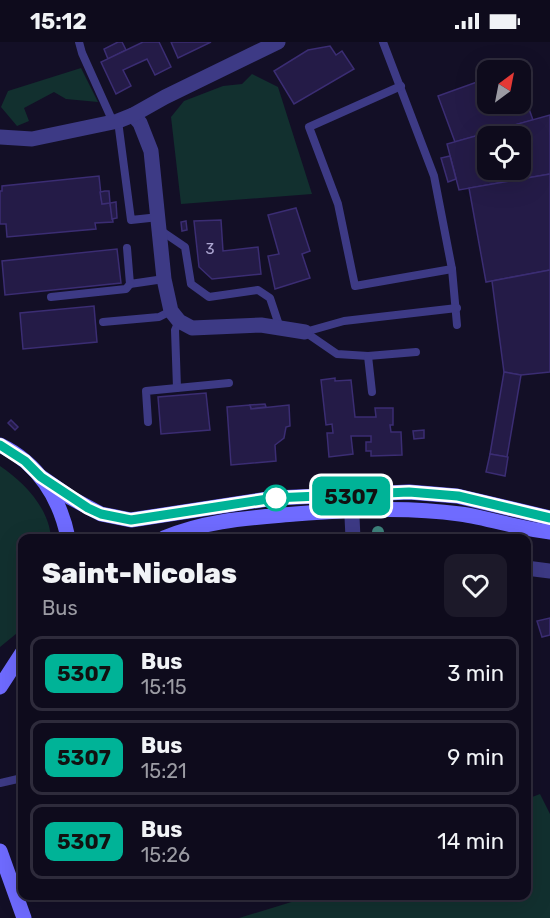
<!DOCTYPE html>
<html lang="fr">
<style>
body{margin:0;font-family:Rubik,sans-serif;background:#1c1929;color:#f1f3f6;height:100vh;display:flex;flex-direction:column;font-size:22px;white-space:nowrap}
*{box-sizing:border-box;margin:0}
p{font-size:20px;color:#9b9ba3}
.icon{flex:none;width:33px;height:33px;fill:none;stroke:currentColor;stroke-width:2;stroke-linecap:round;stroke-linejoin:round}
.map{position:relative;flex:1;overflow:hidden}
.drawer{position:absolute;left:18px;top:492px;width:513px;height:366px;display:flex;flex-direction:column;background:#0e0b1c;border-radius:12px;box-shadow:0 6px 24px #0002,0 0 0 2px #2e2b3b}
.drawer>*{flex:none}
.badge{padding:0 12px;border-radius:9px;font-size:21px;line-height:39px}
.needle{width:39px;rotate:32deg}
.buttons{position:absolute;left:477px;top:18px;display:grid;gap:12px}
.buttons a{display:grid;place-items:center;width:54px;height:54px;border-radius:12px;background:#0e0b1c;box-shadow:0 6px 24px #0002,0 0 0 2px #2e2b3b;font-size:30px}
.map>.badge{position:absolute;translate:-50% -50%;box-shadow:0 0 0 3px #fff}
.round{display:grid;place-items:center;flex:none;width:63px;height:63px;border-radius:12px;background:#1c1929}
.overview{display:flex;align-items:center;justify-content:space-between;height:102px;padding:0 24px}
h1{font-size:28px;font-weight:800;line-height:45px}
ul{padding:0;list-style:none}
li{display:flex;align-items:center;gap:18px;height:75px;margin:0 12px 9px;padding:0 12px;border:3px solid #2e2b3b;border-radius:12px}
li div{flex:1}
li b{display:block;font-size:22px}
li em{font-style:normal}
li .badge{min-width:66px;font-weight:700;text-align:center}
.status{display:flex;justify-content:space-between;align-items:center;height:42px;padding:0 30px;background:#0e0b1c;direction:ltr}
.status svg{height:16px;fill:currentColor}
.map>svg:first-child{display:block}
.green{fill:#12302f}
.building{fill:#241b47;stroke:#3b2d73;stroke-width:1.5;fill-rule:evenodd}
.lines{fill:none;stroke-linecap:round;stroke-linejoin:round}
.lane{stroke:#3d3a85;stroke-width:8}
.street{stroke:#3d3a85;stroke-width:15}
.secondary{stroke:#6f6bff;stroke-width:15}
.tree{fill:#3d827b}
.line-casing{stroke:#fff;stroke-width:14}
.line{stroke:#00b397;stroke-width:9}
.stop-dot{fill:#fff;stroke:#00b397;stroke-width:3}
.labels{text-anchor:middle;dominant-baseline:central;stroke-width:4.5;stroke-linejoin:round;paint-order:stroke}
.number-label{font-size:15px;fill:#aca6d1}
</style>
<div class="status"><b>15:12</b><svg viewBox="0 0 49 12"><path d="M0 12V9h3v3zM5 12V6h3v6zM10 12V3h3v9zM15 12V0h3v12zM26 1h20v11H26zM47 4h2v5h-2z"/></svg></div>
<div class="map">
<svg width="550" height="876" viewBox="0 0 550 876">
<rect width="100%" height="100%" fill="#130f26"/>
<!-- green -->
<g class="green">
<path d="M81,26L98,60L66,57L54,50L24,66L29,79L17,84L1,65L8,49Z"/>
<path d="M252,32L278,45L312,152L181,162L171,75L184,59L223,44L242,42Z"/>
<path d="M0,424C24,440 49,466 51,496H22V587L0,605Z"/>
<path d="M540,752L550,772V876H239L311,854H526L527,757Z"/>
</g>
<!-- building -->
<g class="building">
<path d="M118,0H122L126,8L108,17L104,7Z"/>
<path d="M143,0H159L171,25L155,33L147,17L136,22L123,28L131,44L116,52L101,20Z"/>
<path d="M171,0H211L178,16Z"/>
<path d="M330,4L336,13L342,9L354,27L294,62L274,29L308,8Z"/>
<path d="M488,36V62H520V42L533,78L455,100L438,54Z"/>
<path d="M550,73V132L459,148L447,102ZM488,94H520V128H488Z"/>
<path d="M450,114L456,137L448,140L441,116Z"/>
<path d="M550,132V228L486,240L469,146Z"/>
<path d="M99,134L102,162L110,161L113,180L95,181L96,187L7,195L6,182H0V149H2V144Z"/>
<path d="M105,149H109L110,161L102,162L100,150Z"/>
<path d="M116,160L117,176L112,177L110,161Z"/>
<path d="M296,166L310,209L302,212L310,236L275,247L268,214L279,212L268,173Z"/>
<path d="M221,178L223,209L258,205L261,232L212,237L199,225L194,179Z"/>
<path d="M186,179L187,188L182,189L181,180Z"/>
<path d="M117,207L121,241L5,253L2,219Z"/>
<path d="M550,228V330L521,333L504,330L492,239Z"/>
<path d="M94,264L97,300L23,307L20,271Z"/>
<path d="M504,330L521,333L507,415L490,412Z"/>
<path d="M335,336V339L351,338L355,375H376L375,366H393V383H390L391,390H401L402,413L371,414V409H366V400H371V394H351L353,412L329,415L327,391H333L332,382L326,383L321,338Z"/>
<path d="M206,351L210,388L161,392L158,355Z"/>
<path d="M265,362L266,365L251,367L250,363Z"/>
<path d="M250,363L251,367L289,363L290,384L286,385L284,396L275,403L276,419L231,423L227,365Z"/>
<path d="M11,378L18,385L15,388L8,381Z"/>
<path d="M424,388V396L414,397L413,389Z"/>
<path d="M490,412L508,415L505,434L486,430Z"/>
<path d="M550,576V593L542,595L537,579Z"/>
</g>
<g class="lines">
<!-- lane -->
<g class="lane">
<path d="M79,0L82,11L113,80"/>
<path d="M383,0L434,134L452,227L457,283"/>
<path d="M401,44L309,85L338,162L355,244L452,227"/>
<path d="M118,79L131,178L159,175"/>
<path d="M160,188L185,205L191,242L209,255L258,248L270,256L280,286"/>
<path d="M127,206L130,242L164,237"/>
<path d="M51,255L126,247L130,242"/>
<path d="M103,280L159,275L171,269"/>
<path d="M305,290L344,279L457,266"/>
<path d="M305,290L337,312L368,314L416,310"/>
<path d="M368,314L372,350"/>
<path d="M177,346L175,288L179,279"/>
<path d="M148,380L146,349L229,341"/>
<path d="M0,741L22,736"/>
</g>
<!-- street -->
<g class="street">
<path d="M133,73L140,81L151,109L164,237L171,269L179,279L192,286L261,283L305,290"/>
<path d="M0,95L32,97L118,79L133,73L165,55L278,0"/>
<path d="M351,454L353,496"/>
<path d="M526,526L550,529"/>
</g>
<!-- secondary -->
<g class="secondary">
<path d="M0,403C38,421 60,456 68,496"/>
<path d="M41,435L71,456L101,472L131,478L274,456L409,450L457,454L550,476"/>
<path d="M164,496C206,478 250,476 295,472C349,468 405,464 460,472C490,476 519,487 550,490"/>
<path d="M0,645L22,611"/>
<path d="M0,809L24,876"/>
</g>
</g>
<!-- trees -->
<circle class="tree" cx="378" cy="490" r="6"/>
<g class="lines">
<!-- line casing -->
<g class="line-casing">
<path id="line" d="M0,403L25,419L41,435L88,466L101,472L131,478L274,456L409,450L458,454L550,476"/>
</g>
<!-- line -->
<use href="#line" class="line"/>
</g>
<!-- markers -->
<circle class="stop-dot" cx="276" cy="456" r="12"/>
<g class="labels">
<!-- number labels -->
<g class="number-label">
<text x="210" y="207">3</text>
</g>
</g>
</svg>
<div class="buttons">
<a><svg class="needle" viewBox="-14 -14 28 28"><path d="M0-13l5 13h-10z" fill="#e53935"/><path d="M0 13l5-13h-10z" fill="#9b9ba3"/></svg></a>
<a><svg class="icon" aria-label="locate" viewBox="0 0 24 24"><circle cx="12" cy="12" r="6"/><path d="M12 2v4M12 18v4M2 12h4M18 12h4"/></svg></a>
</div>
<b class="badge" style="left:351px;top:454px;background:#00b397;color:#111">5307</b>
<section class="drawer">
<div class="overview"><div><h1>Saint-Nicolas</h1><p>Bus</p></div><a class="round"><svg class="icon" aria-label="heart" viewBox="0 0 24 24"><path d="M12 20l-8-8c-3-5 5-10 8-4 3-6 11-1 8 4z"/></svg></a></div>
<ul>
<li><span class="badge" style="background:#00b397;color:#111">5307</span><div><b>Bus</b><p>15:15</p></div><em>3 min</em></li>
<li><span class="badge" style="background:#00b397;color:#111">5307</span><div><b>Bus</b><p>15:21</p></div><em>9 min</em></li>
<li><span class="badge" style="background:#00b397;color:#111">5307</span><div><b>Bus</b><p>15:26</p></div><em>14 min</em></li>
</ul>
</section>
</div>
